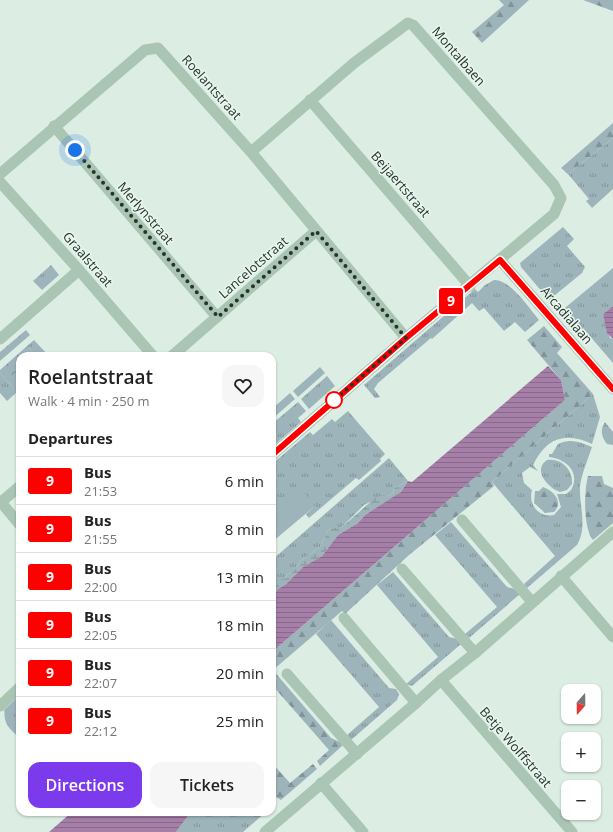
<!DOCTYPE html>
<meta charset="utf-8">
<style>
body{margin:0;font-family:"Open Sans",sans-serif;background:#f6f6f6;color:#222;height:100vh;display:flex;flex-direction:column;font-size:15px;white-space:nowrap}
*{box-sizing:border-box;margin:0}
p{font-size:13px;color:#767676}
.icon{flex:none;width:22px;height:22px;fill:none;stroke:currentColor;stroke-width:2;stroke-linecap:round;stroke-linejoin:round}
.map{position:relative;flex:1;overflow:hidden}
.sheet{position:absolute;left:16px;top:352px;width:260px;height:464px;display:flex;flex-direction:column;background:#fff;border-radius:12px;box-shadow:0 1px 3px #0004}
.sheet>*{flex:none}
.badge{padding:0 8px;border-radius:3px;font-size:14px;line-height:26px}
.needle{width:26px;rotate:200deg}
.tools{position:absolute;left:561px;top:684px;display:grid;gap:8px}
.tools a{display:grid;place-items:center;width:40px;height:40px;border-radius:8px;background:#fff;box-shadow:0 1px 3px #0004;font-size:20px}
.you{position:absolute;width:20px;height:20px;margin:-10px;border:3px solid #fff;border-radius:50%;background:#1a73e8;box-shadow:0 0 0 6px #1a73e833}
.map>.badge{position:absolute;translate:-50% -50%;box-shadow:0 0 0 2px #fff}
h2{padding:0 12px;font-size:15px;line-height:36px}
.round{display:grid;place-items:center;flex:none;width:42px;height:42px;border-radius:12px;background:#f6f6f6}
.headline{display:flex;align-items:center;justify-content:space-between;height:68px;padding:0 12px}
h1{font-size:19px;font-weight:600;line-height:30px}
.button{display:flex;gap:8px;margin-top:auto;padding:8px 12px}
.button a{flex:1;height:46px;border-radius:12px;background:#7c3aed;color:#fff;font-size:16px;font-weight:600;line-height:46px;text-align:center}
.button a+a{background:#f6f6f6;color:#222}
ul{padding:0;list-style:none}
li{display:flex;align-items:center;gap:12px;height:48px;padding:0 12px;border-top:1px solid #e0e0e0}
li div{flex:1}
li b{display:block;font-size:15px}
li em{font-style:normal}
li .badge{min-width:44px;font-weight:700;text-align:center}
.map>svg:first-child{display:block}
.grass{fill:url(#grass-tufts)}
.forest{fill:url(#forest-firs)}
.wetland{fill:url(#wetland-marsh)}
.park{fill:url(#park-crowns)}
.garden{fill:#9eb4bb}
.water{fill:url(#water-rules)}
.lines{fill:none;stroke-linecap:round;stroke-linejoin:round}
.minor{stroke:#aac5b4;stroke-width:11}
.line-casing{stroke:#fff;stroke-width:9}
.line{stroke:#f00;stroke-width:6}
.walk{stroke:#28332b;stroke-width:4;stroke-dasharray:0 7.2}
.stop-dot{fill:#fff;stroke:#f00;stroke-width:2}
.labels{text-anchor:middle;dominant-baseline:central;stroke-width:3;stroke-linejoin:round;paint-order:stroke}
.street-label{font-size:13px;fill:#28332b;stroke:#e8f7ef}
</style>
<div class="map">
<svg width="613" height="832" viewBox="0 0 613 832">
<defs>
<pattern id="grass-tufts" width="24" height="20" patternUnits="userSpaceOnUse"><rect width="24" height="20" fill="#9eb4bb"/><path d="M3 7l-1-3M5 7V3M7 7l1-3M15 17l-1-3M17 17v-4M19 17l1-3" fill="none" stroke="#819398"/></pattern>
<pattern id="forest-firs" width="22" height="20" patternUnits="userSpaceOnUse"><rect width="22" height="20" fill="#9eb4bb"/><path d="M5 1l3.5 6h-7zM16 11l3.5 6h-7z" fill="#819398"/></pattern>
<pattern id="wetland-marsh" width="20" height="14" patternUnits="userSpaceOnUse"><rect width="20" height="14" fill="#9eb4bb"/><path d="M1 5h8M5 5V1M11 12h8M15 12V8" fill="none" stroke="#819398"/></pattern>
<pattern id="park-crowns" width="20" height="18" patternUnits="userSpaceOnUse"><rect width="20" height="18" fill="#9eb4bb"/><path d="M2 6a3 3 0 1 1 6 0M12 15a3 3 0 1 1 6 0" fill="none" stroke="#819398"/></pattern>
<pattern id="water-rules" width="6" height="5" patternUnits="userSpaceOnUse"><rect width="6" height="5" fill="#a67fa8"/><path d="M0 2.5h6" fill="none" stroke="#876989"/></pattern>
</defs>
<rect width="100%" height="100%" fill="#dceee4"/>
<!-- grass -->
<g class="grass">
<path d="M613,138V189L592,208L586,201L589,199L568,174Z"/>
<path d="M563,227L574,239L567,246L585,267L582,273L549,300L521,267L520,263Z"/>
<path d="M51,265L59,275L42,290L33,281Z"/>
<path d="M613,268V306L603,314L610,338L613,339V363L583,328L578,333L560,312Z"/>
<path d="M494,280C510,279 529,308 539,320L525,332L515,322L504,331L484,308L479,311L472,303L432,339L431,338L378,383L374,389L380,397L375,398L364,385L475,289L478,292L485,285Z"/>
<path d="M26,330L30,335L0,361V352Z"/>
<path d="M34,340L49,356H36L27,346Z"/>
<path d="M320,367L325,373L298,397L293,391Z"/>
<path d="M0,373L17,392L7,401L0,393Z"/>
<path d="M327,376L335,386L309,409L301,399Z"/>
<path d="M290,393L295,399L272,419V409Z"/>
<path d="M593,394L600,417L592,444C565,431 546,438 533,465L538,471L530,467L522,473L524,483L532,490C528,504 538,518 554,515L561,507L557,494H566L571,490C581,472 566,459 549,457V454H552L558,444C570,438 580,442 592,447C588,459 582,473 580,486C579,507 588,526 577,545L527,588L524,584L555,556L492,482Z"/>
<path d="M298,402L306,411L298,418L301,422L272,447V424Z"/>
<path d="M348,411L385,454L380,459L381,461L359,480L356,478L309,518L306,514L315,506L272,512V464L310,432L313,435L332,419L335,422Z"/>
<path d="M605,422L613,432V445L607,444C601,437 600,429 605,422Z"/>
<path d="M389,458L408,481L393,489L394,493L388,496L384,495L364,505L341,528H331L328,531L320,547L300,561L294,571L288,574L285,579H272V560Z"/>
<path d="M547,460C561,458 573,469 572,484L567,490L560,492C548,488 532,470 547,460Z"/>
<path d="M451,522L507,587L515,589L520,594L469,638L465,634L497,607L435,535Z"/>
<path d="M393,572L449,637L457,639L461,644L412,686L406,684L438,657L377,585Z"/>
<path d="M331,620L389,688L396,689L399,694L397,700L351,740L347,735L379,707L316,634Z"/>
<path d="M20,695V737C14,734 6,726 5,719C4,716 5,713 4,710Z"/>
<path d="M191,812H266L243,832H176Z"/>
</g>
<!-- forest -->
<g class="forest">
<path d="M499,0H529L482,43L472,32L504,5Z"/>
<path d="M583,0H613V11Z"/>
<path d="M613,123V138L568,174L561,168Z"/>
<path d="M544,326L562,347L557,353L593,394L492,482L494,486L409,555L345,614L342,611L273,670L331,738L340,742L343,745L320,766L317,761L329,750L272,685V652L565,400L561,380L527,340Z"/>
<path d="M588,476H602L604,484L613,488V523L593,540C583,528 584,491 588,476Z"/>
<path d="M543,487C554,491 564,502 554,512L545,513L534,503L535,491H539Z"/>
<path d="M272,763L290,783L313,764L317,769L281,800L272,795Z"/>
</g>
<!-- wetland -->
<path class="wetland" d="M408,481L401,492L396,496L365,515L358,523L338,535L322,556L303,567L286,584L278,589L272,598V579H285L288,574L294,571L300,561L320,547L328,531L331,528H341L376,497L384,495L388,496L394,493L393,489Z"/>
<!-- park -->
<path class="park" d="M27,346L36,356H20V390L17,392L0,373V370Z"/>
<!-- garden -->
<path class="garden" d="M300,488L315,506L272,542V512Z"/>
<!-- water -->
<g class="water">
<path d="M613,306V339L607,333L603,314Z"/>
<path d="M548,366L561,380L565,400L272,652V598L278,589L286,584L303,567L322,556L338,535L358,523L365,515L401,492L408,481L412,482Z"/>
<path d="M72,812H191L176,832H49Z"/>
</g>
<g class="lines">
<!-- minor -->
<g class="minor">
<path d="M310,100L470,286"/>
<path d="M54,126L217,317"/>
<path d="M251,152L354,63L408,23L413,25L554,185L561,198L554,214L406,338L272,455"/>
<path d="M0,174L145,50L158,48L251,152L406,338"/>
<path d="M0,182L79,270L153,356"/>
<path d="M500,260L613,389"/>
<path d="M0,339L79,270"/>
<path d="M172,356L316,231"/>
<path d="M0,501L20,525"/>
<path d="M1,502L20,486"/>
<path d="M462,520L532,602"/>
<path d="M402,569L475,653"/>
<path d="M561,576L613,637"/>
<path d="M344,618L416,703"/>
<path d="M287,674L357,754"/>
<path d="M441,680L572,832"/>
<path d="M0,706L20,687"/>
<path d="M321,783L363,832"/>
<path d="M265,832L416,703L441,680L475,653L613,532"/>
</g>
</g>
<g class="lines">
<!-- line casing -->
<g class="line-casing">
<path id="line" d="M272,455L406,338L500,260L613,389"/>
</g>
<!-- line -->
<use href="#line" class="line"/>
<!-- walk -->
<path class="walk" d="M75,150L218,317L316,231L406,338L331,403L334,400"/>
</g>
<!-- markers -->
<circle class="stop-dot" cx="334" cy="400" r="8"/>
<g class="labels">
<!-- street labels -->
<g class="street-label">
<text transform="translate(459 56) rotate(49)">Montalbaen</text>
<text transform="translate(212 87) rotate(48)">Roelantstraat</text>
<text transform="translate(401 184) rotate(49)">Beijaertstraat</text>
<text transform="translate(146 213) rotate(49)">Merlynstraat</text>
<text transform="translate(88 259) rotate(49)">Graalstraat</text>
<text transform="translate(253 267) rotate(-41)">Lancelotstraat</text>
<text transform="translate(567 315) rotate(49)">Arcadialaan</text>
<text transform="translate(516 747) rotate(49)">Betje Wolffstraat</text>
</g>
</g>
</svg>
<div class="tools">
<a><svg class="needle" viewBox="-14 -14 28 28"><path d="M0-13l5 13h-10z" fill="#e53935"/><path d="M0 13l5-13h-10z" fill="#767676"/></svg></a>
<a>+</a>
<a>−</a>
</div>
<div class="you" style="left:75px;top:150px"></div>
<b class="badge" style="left:451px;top:301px;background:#f00;color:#fff">9</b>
<section class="sheet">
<div class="headline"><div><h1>Roelantstraat</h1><p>Walk · 4 min · 250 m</p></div><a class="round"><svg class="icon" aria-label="heart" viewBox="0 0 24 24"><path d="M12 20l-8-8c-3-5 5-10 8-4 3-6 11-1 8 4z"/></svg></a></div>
<h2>Departures</h2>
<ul>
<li><span class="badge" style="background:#f00;color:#fff">9</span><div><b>Bus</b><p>21:53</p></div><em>6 min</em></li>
<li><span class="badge" style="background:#f00;color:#fff">9</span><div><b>Bus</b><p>21:55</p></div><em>8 min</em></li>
<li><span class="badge" style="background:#f00;color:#fff">9</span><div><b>Bus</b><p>22:00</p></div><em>13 min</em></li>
<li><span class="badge" style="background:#f00;color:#fff">9</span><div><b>Bus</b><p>22:05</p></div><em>18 min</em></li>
<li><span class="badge" style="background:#f00;color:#fff">9</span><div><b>Bus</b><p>22:07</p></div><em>20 min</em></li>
<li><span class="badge" style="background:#f00;color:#fff">9</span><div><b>Bus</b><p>22:12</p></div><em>25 min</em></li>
</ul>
<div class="button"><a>Directions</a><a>Tickets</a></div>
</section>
</div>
